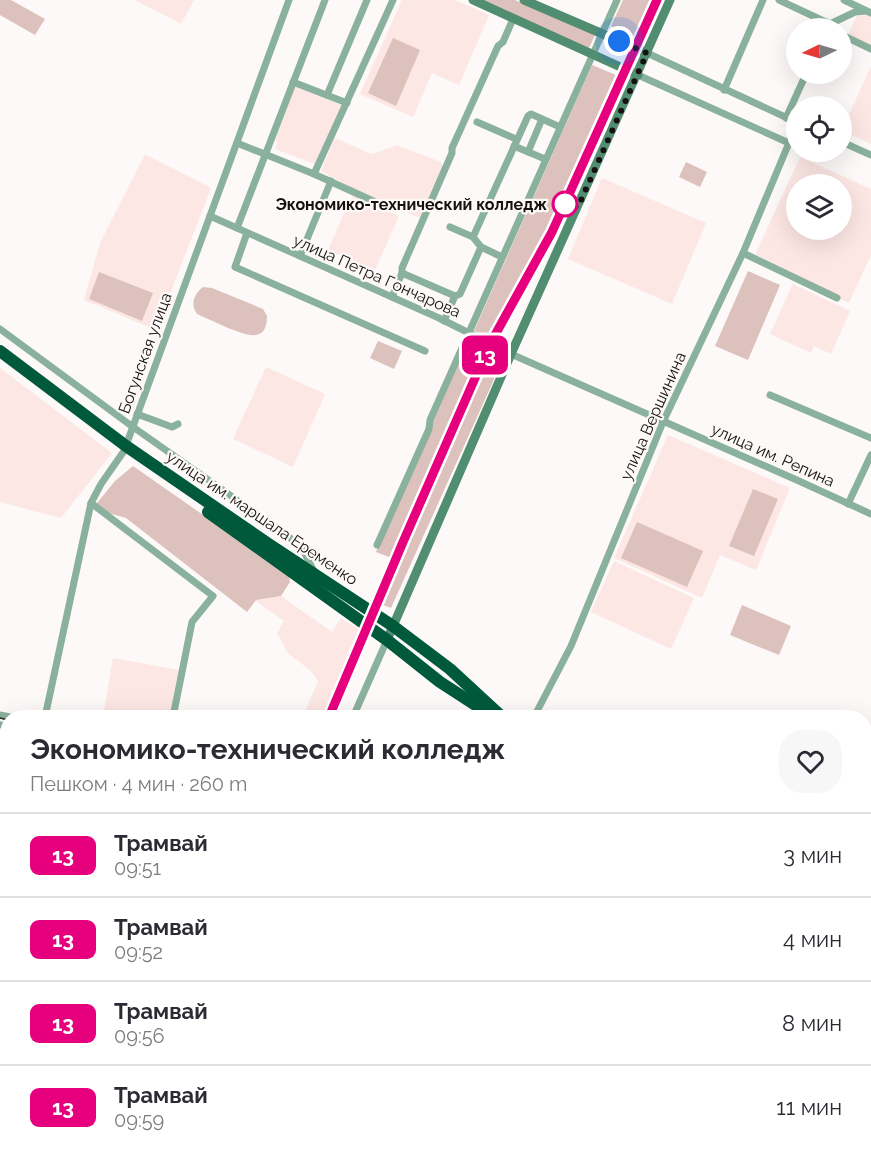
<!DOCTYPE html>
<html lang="ru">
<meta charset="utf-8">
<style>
body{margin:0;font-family:Raleway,sans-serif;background:#f7f7f7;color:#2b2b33;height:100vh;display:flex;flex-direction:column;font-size:22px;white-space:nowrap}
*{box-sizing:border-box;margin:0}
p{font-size:20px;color:#7c7c81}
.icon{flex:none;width:33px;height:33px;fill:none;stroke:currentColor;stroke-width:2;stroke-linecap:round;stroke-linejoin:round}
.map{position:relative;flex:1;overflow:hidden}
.drawer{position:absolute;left:0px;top:710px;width:872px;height:452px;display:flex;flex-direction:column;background:#fff;border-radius:24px 24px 0 0;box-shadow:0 6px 24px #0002}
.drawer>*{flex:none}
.badge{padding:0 12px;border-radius:9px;font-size:21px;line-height:39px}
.needle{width:39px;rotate:265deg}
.controls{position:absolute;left:786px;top:18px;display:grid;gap:12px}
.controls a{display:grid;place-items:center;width:66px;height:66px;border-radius:50%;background:#fff;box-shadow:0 6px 24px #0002;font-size:30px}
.you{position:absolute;width:30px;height:30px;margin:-15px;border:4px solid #fff;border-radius:50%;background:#1a73e8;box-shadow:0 0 0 9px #1a73e833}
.map>.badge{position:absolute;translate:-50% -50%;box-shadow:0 0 0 3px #fff}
.round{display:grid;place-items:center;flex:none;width:63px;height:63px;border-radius:24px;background:#f7f7f7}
.head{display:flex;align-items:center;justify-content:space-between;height:102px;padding:0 30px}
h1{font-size:28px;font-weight:700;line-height:45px}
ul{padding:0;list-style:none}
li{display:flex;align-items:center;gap:18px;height:84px;padding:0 30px;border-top:2px solid #e1e1e2}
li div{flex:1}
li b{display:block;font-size:22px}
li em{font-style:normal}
li .badge{min-width:66px;font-weight:700;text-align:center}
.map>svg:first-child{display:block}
.built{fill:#fde7e4;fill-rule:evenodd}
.green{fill:#ddc1bc}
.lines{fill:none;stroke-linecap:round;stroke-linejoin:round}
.street{stroke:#8ab19d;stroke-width:7}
.secondary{stroke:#518d71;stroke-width:9}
.highway{stroke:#00593b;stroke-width:12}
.tram{stroke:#302a29;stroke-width:1.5}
.line-casing{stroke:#fff;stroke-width:14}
.line{stroke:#e6007e;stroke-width:9}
.walk{stroke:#171110;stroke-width:6;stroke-dasharray:0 10.8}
.stop-dot{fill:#fff;stroke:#e6007e;stroke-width:3}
.labels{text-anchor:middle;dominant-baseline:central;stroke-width:4.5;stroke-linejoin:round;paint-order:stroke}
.stop-label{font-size:16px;font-weight:bold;fill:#171110;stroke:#fcf9f8;text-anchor:end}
.street-label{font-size:16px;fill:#171110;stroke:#fcf9f8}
</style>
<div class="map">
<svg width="871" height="1160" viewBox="0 0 871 1160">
<rect width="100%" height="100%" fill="#fcf9f8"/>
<!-- built -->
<g class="built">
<path d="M135,0H194L181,24Z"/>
<path d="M402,0H455L489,15L459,85L432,73L413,117L360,94Z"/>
<path d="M859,11L871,17V46L848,35Z"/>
<path d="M870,68H871V144L842,130Z"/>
<path d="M295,86L341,105L315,164L275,149L278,142L275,141Z"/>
<path d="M335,138L369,153L373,154L397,145L441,162L443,168L420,218L362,193L321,171Z"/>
<path d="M145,154L211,188L156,330L84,300L100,243Z"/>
<path d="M800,157L871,189V255L849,303L754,257ZM796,184H842V230H796Z"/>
<path d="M602,178L706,223L672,304L568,259Z"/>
<path d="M352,196L399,216L375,270L328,250Z"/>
<path d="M793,284L850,311L831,354L814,346L811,353L770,334Z"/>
<path d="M266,367L325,394L293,467L233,439Z"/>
<path d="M0,368L112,453L61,518L0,502Z"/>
<path d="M668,435L790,488L756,570L720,555L702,598L614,558Z"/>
<path d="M614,561L694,598L671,649L591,612Z"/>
<path d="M281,596L332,632L341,618L364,633L329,717H303L318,681L311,671L288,653L277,633L284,621L255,600Z"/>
<path d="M113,658L179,670L170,717H103Z"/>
<path d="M0,864L8,865L0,909Z"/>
</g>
<!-- green -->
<g class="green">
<path d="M0,0H11L45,19L35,35L0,15Z"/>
<path d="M477,0H515L595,35L588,50Z"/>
<path d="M623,0H656L639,39L611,26Z"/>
<path d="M393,38L420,50L396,106L368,93Z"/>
<path d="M592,65L621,77L558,215L490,338L474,331Z"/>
<path d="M686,162L707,172L700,187L679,177Z"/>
<path d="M748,271L780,285L748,360L715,346Z"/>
<path d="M99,272L153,293L142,321L89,299Z"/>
<path d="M203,287L212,288L263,309L267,316C267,345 245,334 228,328C218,323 207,319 197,314C190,304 194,294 203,287Z"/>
<path d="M469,339L505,355L391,608L380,604L399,561L376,552Z"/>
<path d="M378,341L402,351L394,369L370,358Z"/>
<path d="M133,466L289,575L290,582L281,596L256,600L247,612L126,518L98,510L97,503L115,481Z"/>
<path d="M753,489L778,499L754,556L729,546Z"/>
<path d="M637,522L703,551L687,587L621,558Z"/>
<path d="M742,605L791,626L779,655L730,635Z"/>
</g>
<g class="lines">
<!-- street -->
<g class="street">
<path d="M779,0L830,24L855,12L866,11"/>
<path d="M844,0L871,13"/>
<path d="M827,28H828"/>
<path d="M842,35L871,49"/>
<path d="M647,53L796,122"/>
<path d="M638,75L789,143"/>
<path d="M293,82L347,103"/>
<path d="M724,90L763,0"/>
<path d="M327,95L367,0"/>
<path d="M786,118L806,74"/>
<path d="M477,122L516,139"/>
<path d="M842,142L871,155"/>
<path d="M237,143L314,174L382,205"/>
<path d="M514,146L545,159"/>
<path d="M528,152L542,119"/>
<path d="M314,174L393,0"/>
<path d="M210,216L439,318L511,354L799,481L871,514"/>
<path d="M450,227L473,237L481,247L502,257"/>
<path d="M237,228L325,0"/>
<path d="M247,233L235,267L425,351"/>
<path d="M473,237L528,116L531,114L560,127"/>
<path d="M743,253L837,298"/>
<path d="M300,256L331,181"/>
<path d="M402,273L455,296L460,294L481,247"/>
<path d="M392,297L402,273V268L452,153V148L498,46L503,42L513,19"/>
<path d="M444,321L455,296"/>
<path d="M0,329L133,427L288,536L303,550L314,571"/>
<path d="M770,395L871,438"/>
<path d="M137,414L172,427L178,424"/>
<path d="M91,503L213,596L192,622L173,717"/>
<path d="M848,504L871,455"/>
<path d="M377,545L429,429L430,420L617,0"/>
<path d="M0,715L10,717"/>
<path d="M45,717L91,503L101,484L124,451L289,0"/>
<path d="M353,717L387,640"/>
<path d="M534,717L571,646L663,422L743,253L796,126"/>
<path d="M0,725L8,726"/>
<path d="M864,787L871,771"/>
<path d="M0,937L8,900"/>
<path d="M0,942L8,944"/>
<path d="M864,954L871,959"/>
<path d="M0,979L8,981"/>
<path d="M0,1010L8,1011"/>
<path d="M864,1035L871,1026"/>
<path d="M0,1042L8,1044"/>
<path d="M0,1079L8,1081"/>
<path d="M0,1104L8,1106"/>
<path d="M864,1106L871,1113"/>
<path d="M0,1144L8,1146"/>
<path d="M41,1154L69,1160"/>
<path d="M352,1154L362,1160"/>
<path d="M431,1154L436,1160"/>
<path d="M506,1154L511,1160"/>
<path d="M580,1154L585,1160"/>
<path d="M787,1154L793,1160"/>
<path d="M187,1160L188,1154"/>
<path d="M288,1160L290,1154"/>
<path d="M623,1160L629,1154"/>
<path d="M719,1160L726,1154"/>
</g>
<!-- secondary -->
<g class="secondary">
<path d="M473,0L638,75"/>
<path d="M524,0L647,53"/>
<path d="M387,640L511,354L670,0"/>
</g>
<!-- highway -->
<g class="highway">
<path d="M0,351L126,446L270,545L393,626L450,669L502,717"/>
<path d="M208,512L387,640L440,682L494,717"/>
<path d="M864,979L871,984"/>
</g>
<!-- tram -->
<g class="tram">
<path d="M331,717L492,345L553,237L660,0"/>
<path d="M0,718L8,720"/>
</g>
</g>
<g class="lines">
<!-- line casing -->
<g class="line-casing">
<path id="line" d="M329,717L403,542L490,344L552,232L657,0"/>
</g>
<!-- line -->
<use href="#line" class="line"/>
<!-- walk -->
<path class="walk" d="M565,204L578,207L647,53L619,41"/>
</g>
<!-- markers -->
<circle class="stop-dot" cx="565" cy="204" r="12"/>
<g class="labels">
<!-- stop labels -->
<g class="stop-label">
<text x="547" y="204">Экономико-технический колледж</text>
</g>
<!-- street labels -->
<g class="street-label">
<text transform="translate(377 276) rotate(24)">улица Петра Гончарова</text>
<text transform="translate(145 353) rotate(-70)">Богунская улица</text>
<text transform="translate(653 416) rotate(-66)">улица Вершинина</text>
<text transform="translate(773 455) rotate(24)">улица им. Репина</text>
<text transform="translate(262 518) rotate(34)">улица им. маршала Еременко</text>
</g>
</g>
</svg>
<div class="controls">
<a><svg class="needle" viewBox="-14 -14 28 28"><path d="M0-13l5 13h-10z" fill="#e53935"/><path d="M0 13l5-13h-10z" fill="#7c7c81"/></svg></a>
<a><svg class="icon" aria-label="locate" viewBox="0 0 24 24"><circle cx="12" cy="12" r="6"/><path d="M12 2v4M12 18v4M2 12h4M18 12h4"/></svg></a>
<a><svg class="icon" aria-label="layers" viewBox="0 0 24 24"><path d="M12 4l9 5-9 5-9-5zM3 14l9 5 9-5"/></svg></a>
</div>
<div class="you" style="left:619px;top:41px"></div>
<b class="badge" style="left:485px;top:355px;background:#e6007e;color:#fff">13</b>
<section class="drawer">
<div class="head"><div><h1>Экономико-технический колледж</h1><p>Пешком · 4 мин · 260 m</p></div><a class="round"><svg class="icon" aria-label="heart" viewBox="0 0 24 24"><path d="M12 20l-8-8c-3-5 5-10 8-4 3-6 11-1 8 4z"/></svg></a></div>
<ul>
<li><span class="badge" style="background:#e6007e;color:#fff">13</span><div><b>Трамвай</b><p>09:51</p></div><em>3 мин</em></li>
<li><span class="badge" style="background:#e6007e;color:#fff">13</span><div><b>Трамвай</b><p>09:52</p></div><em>4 мин</em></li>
<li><span class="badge" style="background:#e6007e;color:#fff">13</span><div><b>Трамвай</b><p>09:56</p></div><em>8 мин</em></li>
<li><span class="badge" style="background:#e6007e;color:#fff">13</span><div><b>Трамвай</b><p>09:59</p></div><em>11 мин</em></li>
</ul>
</section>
</div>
